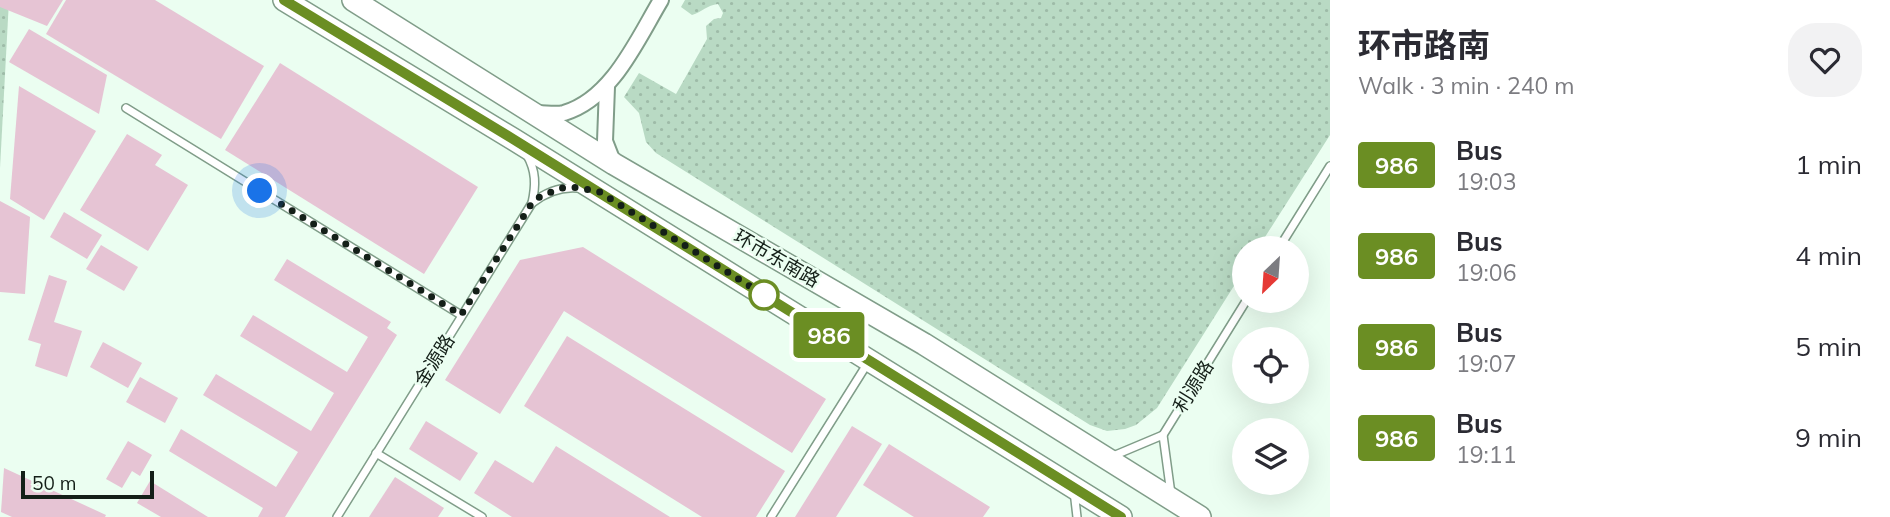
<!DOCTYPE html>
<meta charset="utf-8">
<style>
body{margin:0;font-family:Mulish,"Noto Sans SC",sans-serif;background:#f2f2f3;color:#2b2b33;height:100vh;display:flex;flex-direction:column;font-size:26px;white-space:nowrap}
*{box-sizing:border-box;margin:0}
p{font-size:23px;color:#7c7c81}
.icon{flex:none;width:38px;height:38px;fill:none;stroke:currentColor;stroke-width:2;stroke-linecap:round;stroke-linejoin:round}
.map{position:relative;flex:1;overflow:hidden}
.details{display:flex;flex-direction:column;background:#fff;width:560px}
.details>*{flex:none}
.badge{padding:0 14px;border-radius:5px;font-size:24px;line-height:46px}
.needle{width:46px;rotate:205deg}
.controls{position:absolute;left:1232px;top:236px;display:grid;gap:14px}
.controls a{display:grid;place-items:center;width:77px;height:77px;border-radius:50%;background:#fff;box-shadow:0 7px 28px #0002;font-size:35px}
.scale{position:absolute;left:21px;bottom:18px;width:133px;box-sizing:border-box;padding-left:7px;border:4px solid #141f18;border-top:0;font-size:19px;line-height:24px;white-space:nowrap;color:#141f18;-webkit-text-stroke:5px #ebfef1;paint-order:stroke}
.you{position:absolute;width:35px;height:35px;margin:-18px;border:5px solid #fff;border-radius:50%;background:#1a73e8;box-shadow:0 0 0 10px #1a73e833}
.map>.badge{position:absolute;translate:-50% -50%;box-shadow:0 0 0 4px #fff}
.round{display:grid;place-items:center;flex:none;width:74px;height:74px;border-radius:28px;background:#f2f2f3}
.summary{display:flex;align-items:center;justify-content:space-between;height:119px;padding:0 28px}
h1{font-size:33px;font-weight:700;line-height:52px}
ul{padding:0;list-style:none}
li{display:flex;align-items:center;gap:21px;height:91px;padding:0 28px}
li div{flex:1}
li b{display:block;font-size:26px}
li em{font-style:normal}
li .badge{min-width:77px;font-weight:700;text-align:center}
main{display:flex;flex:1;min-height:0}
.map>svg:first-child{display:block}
.grass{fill:url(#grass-dots)}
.building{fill:#e6c4d4}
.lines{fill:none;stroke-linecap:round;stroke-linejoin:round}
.lane-casing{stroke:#809d89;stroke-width:10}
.street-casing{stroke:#809d89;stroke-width:18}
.secondary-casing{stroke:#809d89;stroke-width:24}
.lane{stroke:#fff;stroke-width:7}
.street{stroke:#fff;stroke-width:14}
.secondary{stroke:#fff;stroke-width:21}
.line-casing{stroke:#fff;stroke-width:16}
.line{stroke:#6b8e23;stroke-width:10}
.walk{stroke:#141f18;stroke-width:7;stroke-dasharray:0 12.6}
.stop-dot{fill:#fff;stroke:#6b8e23;stroke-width:3.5}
.labels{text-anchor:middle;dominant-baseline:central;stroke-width:5;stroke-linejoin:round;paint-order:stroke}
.street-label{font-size:19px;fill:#141f18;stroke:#ebfef1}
</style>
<main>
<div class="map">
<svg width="1330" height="517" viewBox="0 0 1330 517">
<defs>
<pattern id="grass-dots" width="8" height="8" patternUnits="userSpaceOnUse" patternTransform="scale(1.75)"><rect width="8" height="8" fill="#b9dac4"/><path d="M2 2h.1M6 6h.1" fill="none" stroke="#9ebba8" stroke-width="1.8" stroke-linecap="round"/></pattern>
</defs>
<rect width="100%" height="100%" fill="#ebfef1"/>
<!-- grass -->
<g class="grass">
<path d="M0,0H9L0,168Z"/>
<path d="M685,0H1330V135L1258,248H1244V270L1157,408L1136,425L1125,429L1107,431L1090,425L656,153L646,142L639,113L624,97L639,73L676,94L707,39L706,26L714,19L721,18L723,13L718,4C707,5 702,12 692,15L681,7Z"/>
</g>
<!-- building -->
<g class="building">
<path d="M0,0H63L47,26L0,7Z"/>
<path d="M66,0H155L264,66L221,139L46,34Z"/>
<path d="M29,29L107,75L99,114L9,62Z"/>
<path d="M280,63L478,187L424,274L225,150Z"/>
<path d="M19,86L96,131L44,220L10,199Z"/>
<path d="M127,134L162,155L155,165L188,185L148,251L80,210Z"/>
<path d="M0,201L30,217L25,294L0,292Z"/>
<path d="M64,212L102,235L87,259L50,237Z"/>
<path d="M101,245L138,267L124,291L86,269Z"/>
<path d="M583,247L826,399L792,453L564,311L500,414L445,380L520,260Z"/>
<path d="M287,259L391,322L387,328L397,335L285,517H258L263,508L169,451L181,429L276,487L298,452L203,395L216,374L311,431L334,393L240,336L253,315L347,372L368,337L274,280Z"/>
<path d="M49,275L67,281L54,322L82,331L67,377L35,366L41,344L28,340Z"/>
<path d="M567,336L785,471L756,517H702L524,406Z"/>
<path d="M103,342L142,363L128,388L90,367Z"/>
<path d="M140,377L178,398L165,423L126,402Z"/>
<path d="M426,421L478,453L460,481L409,449Z"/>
<path d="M852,426L882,444L836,517H795Z"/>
<path d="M128,441L152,455L140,476L132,471L122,488L106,479Z"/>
<path d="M889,444L990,507L983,517H914L863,485Z"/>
<path d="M556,446L670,517H512L474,493L495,460L533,483Z"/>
<path d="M4,468L106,515L105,517H12L1,512Z"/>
<path d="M395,477L444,508L438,517H369Z"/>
<path d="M150,481L208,517H161L137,503Z"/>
</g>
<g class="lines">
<!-- lane casing -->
<g class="lane-casing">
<g id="lane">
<path d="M126,108L461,315"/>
<path d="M527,155C536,171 536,185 532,203C546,192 561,186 579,188"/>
<path d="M1279,248L1330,166"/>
<path d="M1163,435L1246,301"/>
<path d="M376,453L482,517"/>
<path d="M1113,456L1163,435L1171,494"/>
<path d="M1074,491L1077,517"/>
<path d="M337,517L532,203"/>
<path d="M771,517L869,361"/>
</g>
</g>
<!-- street casing -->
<g class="street-casing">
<g id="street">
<path d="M607,87L605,141L614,164"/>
<path d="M537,113C546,113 556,115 564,113C612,99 637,40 661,0"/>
</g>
</g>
<!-- secondary casing -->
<g class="secondary-casing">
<g id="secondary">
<path d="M284,0L513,139L1121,517"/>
<path d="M353,0L614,164L924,344L1200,517"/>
</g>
</g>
<!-- lane -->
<use href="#lane" class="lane"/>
<!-- street -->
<use href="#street" class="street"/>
<!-- secondary -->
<use href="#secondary" class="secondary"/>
</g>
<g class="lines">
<!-- line casing -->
<g class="line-casing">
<path id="line" d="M284,0L513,139L1121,517"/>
</g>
<!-- line -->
<use href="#line" class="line"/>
<!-- walk -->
<path class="walk" d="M260,191L461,315L532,203L541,196L562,188L571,187L598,191L764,295"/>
</g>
<!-- markers -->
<circle class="stop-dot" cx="764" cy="295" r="14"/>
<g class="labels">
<!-- street labels -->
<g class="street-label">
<text transform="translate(777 258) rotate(30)">环市东南路</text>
<text transform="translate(434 360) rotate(-58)">金源路</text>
<text transform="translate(1193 386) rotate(-58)">利源路</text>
</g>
</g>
</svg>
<div class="controls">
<a><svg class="needle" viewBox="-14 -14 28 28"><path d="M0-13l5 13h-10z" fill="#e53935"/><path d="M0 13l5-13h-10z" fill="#7c7c81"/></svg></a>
<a><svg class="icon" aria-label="locate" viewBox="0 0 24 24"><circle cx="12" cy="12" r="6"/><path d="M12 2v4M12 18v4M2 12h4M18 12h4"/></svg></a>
<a><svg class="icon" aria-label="layers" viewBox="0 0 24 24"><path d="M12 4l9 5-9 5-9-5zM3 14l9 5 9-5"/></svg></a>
</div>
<div class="scale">50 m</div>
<div class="you" style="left:260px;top:191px"></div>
<b class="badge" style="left:829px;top:335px;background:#6b8e23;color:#fff">986</b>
</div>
<section class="details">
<div class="summary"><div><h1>环市路南</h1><p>Walk · 3 min · 240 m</p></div><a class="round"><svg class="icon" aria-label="heart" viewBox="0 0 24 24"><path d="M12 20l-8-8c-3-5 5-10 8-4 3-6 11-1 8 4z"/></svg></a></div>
<ul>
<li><span class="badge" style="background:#6b8e23;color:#fff">986</span><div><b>Bus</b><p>19:03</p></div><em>1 min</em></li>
<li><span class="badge" style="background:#6b8e23;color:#fff">986</span><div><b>Bus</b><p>19:06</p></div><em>4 min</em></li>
<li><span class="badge" style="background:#6b8e23;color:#fff">986</span><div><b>Bus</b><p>19:07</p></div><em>5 min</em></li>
<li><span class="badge" style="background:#6b8e23;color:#fff">986</span><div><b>Bus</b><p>19:11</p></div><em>9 min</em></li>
</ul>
</section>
</main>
